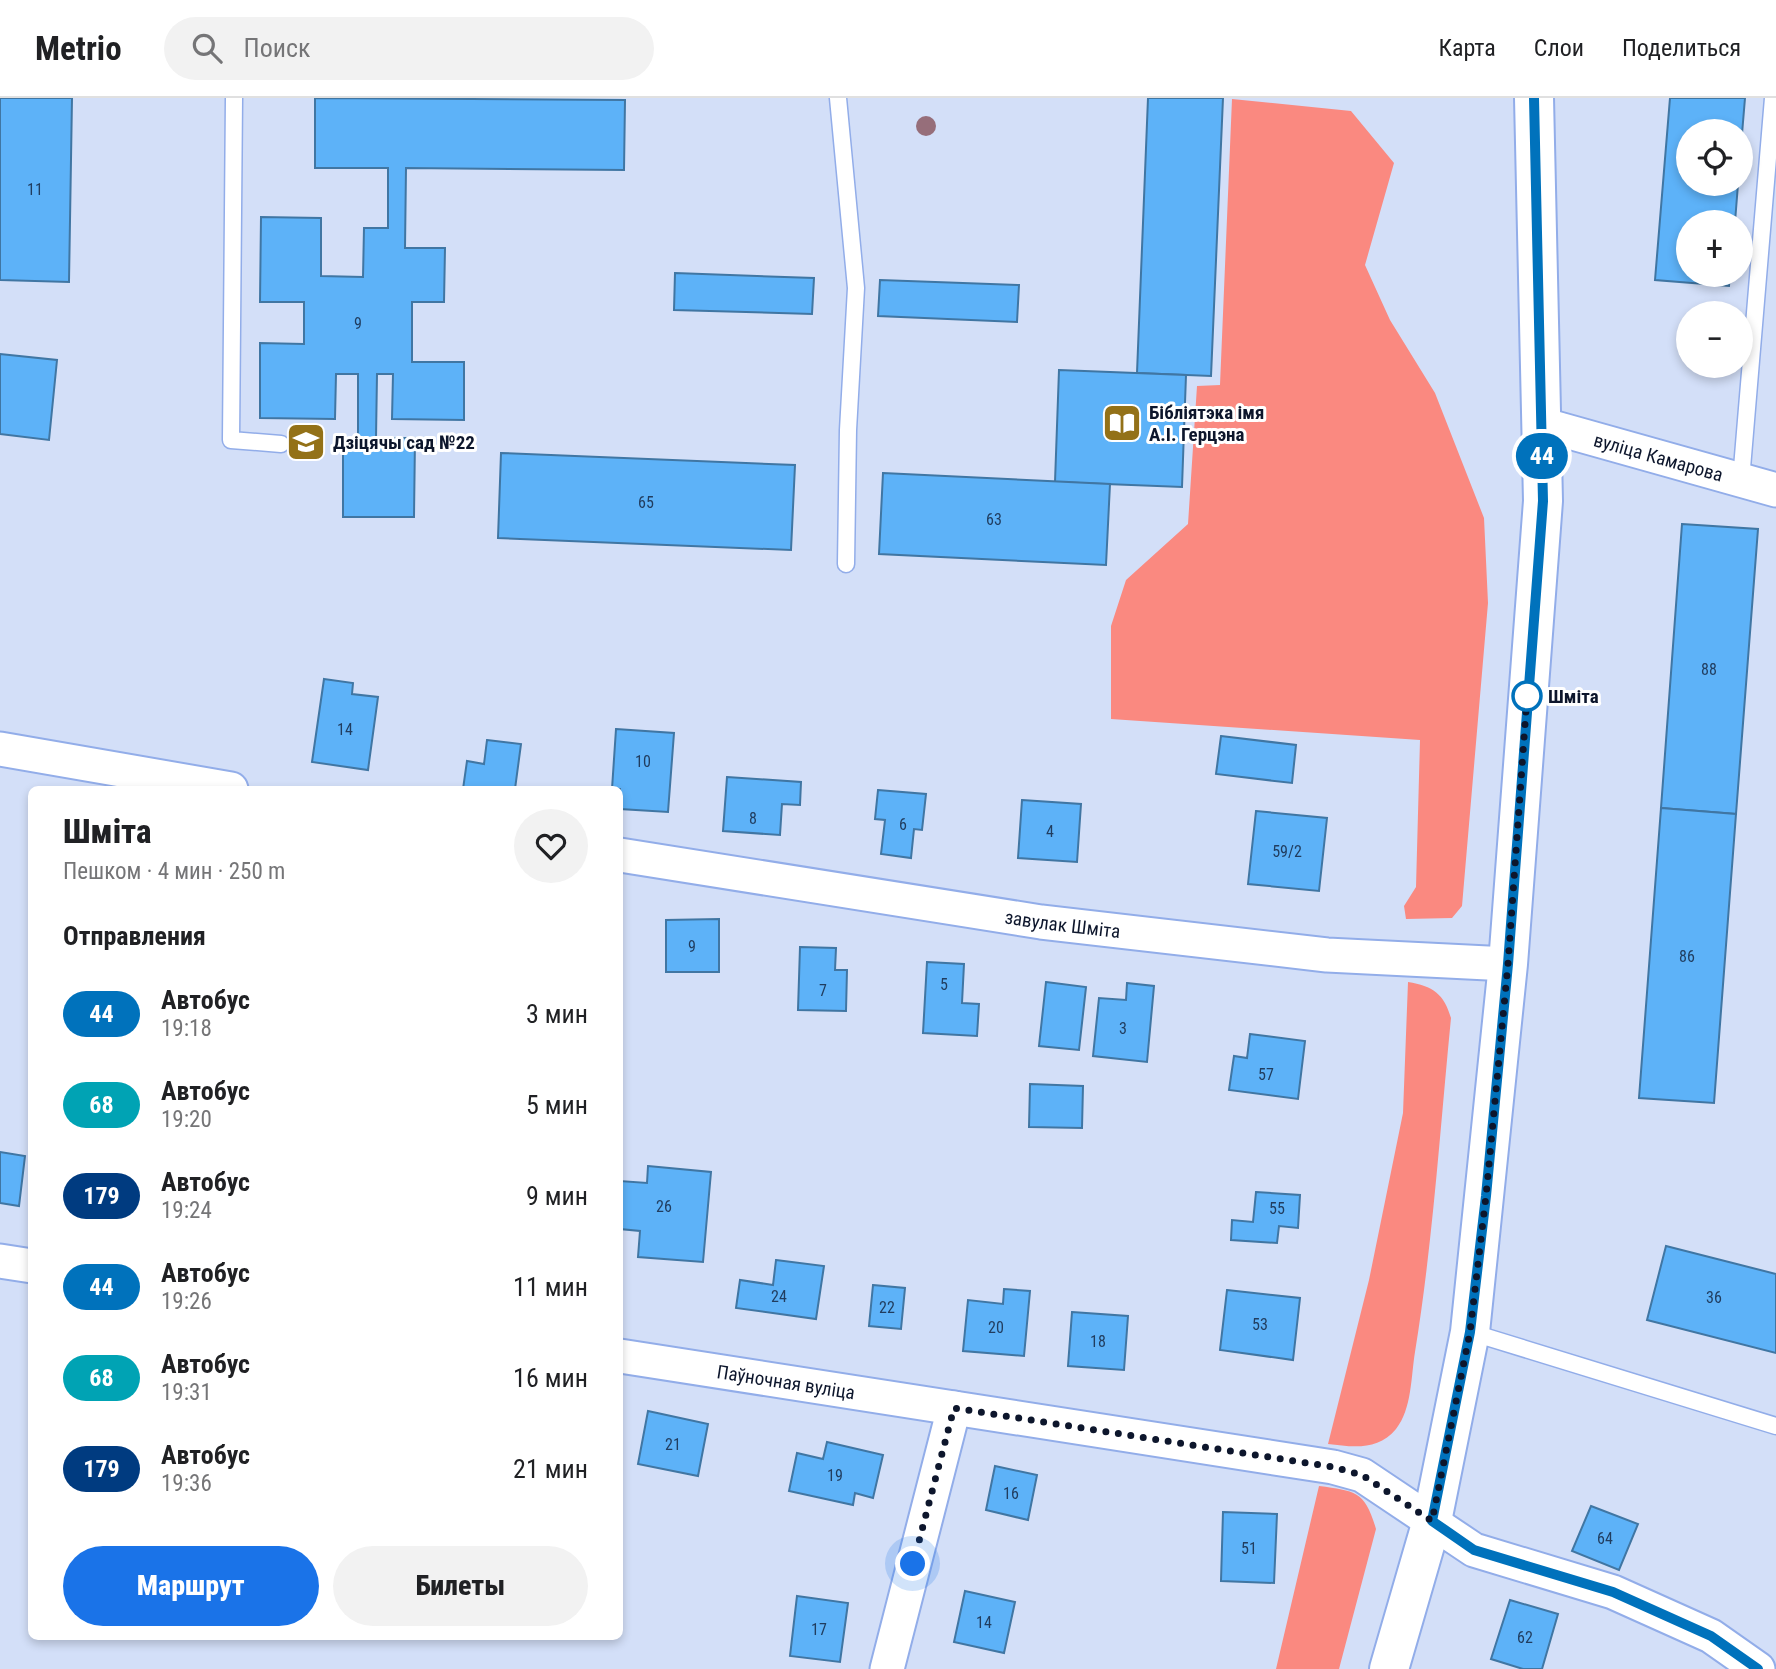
<!DOCTYPE html>
<html lang="ru">
<meta charset="utf-8">
<style>
body{margin:0;font-family:"Roboto Condensed",sans-serif;background:#f2f2f2;color:#202124;height:100vh;display:flex;flex-direction:column;font-size:26px;white-space:nowrap}
*{box-sizing:border-box;margin:0}
p{font-size:23px;color:#757577}
.icon{flex:none;width:38px;height:38px;fill:none;stroke:currentColor;stroke-width:2;stroke-linecap:round;stroke-linejoin:round}
.map{position:relative;flex:1;overflow:hidden}
.drawer{position:absolute;left:28px;top:688px;width:595px;height:854px;display:flex;flex-direction:column;background:#fff;border-radius:10px;box-shadow:0 4px 10px #0003}
.drawer>*{flex:none}
.badge{padding:0 14px;border-radius:23px;font-size:24px;line-height:46px}
.fabs{position:absolute;left:1676px;top:21px;display:grid;gap:14px}
.fabs a{display:grid;place-items:center;width:77px;height:77px;border-radius:50%;background:#fff;box-shadow:0 4px 10px #0003;font-size:35px}
.you{position:absolute;width:35px;height:35px;margin:-18px;border:5px solid #fff;border-radius:50%;background:#1a73e8;box-shadow:0 0 0 10px #1a73e833}
.map>.badge{position:absolute;translate:-50% -50%;box-shadow:0 0 0 4px #fff}
h2{padding:0 35px;font-size:26px;line-height:63px}
.round{display:grid;place-items:center;flex:none;width:74px;height:74px;border-radius:37px;background:#f2f2f2}
.head{display:flex;align-items:center;justify-content:space-between;height:119px;padding:0 35px}
h1{font-size:33px;font-weight:800;line-height:52px}
.cta{display:flex;gap:14px;margin-top:auto;padding:14px 35px}
.cta a{flex:1;height:80px;border-radius:42px;background:#1a73e8;color:#fff;font-size:28px;font-weight:800;line-height:80px;text-align:center}
.cta a+a{background:#f2f2f2;color:#202124}
ul{padding:0;list-style:none}
li{display:flex;align-items:center;gap:21px;height:91px;padding:0 35px}
li div{flex:1}
li b{display:block;font-size:26px}
li em{font-style:normal}
li .badge{min-width:77px;font-weight:700;text-align:center}
header{display:flex;align-items:center;gap:42px;box-sizing:border-box;height:98px;padding:0 35px;background:#fff;border-bottom:2px solid #e0e0e0}
header strong{font-size:33px}
nav{display:flex;gap:38px;margin-inline-start:auto;font-size:24px}
.search{width:490px;height:63px;background:#f2f2f2;display:flex;align-items:center;gap:18px;box-sizing:border-box;padding:0 24px;border-radius:38px;color:#757577;font-size:26px}
.map>svg:first-child{display:block}
.green{fill:#fa8980}
.building{fill:#5db2f8;stroke:#4076a3;stroke-width:2}
.lines{fill:none;stroke-linecap:round;stroke-linejoin:round}
.lane-casing{stroke:#92ade9;stroke-width:19}
.street-casing{stroke:#92ade9;stroke-width:37}
.secondary-casing{stroke:#92ade9;stroke-width:42}
.lane{stroke:#fff;stroke-width:16}
.street{stroke:#fff;stroke-width:33}
.secondary{stroke:#fff;stroke-width:38}
.tree{fill:#966e7a}
.line-casing{stroke:#fff;stroke-width:16}
.line{stroke:#0072bc;stroke-width:10}
.walk{stroke:#0d162c;stroke-width:7;stroke-dasharray:0 12.6}
.stop-dot{fill:#fff;stroke:#0072bc;stroke-width:3.5}
.labels{text-anchor:middle;dominant-baseline:central;stroke-width:6;stroke-linejoin:round;paint-order:stroke}
.number-label{font-size:16px;fill:#213d5f}
.poi-label{font-size:19px;font-weight:bold;fill:#0d162c;stroke:#fff;text-anchor:start}
.street-label{font-size:19px;fill:#0d162c;stroke:#fff}
.stop-label{font-size:19px;font-weight:bold;fill:#0d162c;stroke:#fff;text-anchor:start}
</style>
<header>
<strong>Metrio</strong>
<div class="search"><svg class="icon" aria-label="search" viewBox="0 0 24 24"><circle cx="10" cy="10" r="6"/><path d="M15 15l6 6"/></svg>Поиск</div>
<nav><a>Карта</a><a>Слои</a><a>Поделиться</a></nav>
</header>
<div class="map">
<svg width="1776" height="1571" viewBox="0 0 1776 1571">
<rect width="100%" height="100%" fill="#d3dff8"/>
<!-- green -->
<g class="green">
<path d="M1232,1L1351,13L1394,65L1365,167L1390,222L1435,295L1484,420L1488,505L1462,808L1452,820L1406,821L1404,808L1416,789L1420,642L1111,621V528L1126,482L1188,426L1197,288L1220,287Z"/>
<path d="M1408,884C1433,888 1444,896 1451,920C1440,1031 1433,1143 1415,1254C1411,1278 1412,1311 1396,1331C1378,1353 1353,1349 1328,1346L1369,1182L1403,1015Z"/>
<path d="M1319,1388C1356,1393 1365,1393 1376,1431L1339,1571H1276Z"/>
</g>
<!-- building -->
<g class="building">
<path d="M0,0H72L69,184L0,182Z"/>
<path d="M315,0L625,2L624,72L406,70L405,150H445L444,204H412V264H464V322L392,321L393,276H377L376,340H415L414,419H343V340H358V276H336L335,321L260,320V245L304,246V204H260L261,119L321,120V178L363,179L364,130H388V70H315Z"/>
<path d="M1148,0H1223L1211,278L1137,275Z"/>
<path d="M1670,0H1745L1741,48V33H1689V86H1738L1735,124H1689V177H1730L1729,188L1655,182Z"/>
<path d="M675,175L814,180L812,216L674,212Z"/>
<path d="M880,182L1019,187L1017,224L878,218Z"/>
<path d="M0,256L57,262L49,342L0,336Z"/>
<path d="M1059,272L1186,277L1182,389L1055,384Z"/>
<path d="M501,355L795,367L791,452L498,440Z"/>
<path d="M883,375L1110,386L1106,467L879,456Z"/>
<path d="M1682,426L1758,431L1736,716L1661,710Z"/>
<path d="M324,581L353,585L352,596L378,599L368,672L312,664Z"/>
<path d="M616,631L674,635L668,714L620,711V691H612Z"/>
<path d="M1221,638L1296,647L1292,685L1216,676Z"/>
<path d="M487,642L521,646L515,691H463L467,663L484,666Z"/>
<path d="M727,679L801,684L800,707L782,706L780,737L723,733Z"/>
<path d="M878,692L926,696L922,732L914,731L911,760L881,756L885,722L875,721Z"/>
<path d="M1022,702L1081,706L1077,764L1018,760Z"/>
<path d="M1661,710L1736,716L1714,1005L1639,1000Z"/>
<path d="M1256,713L1327,720L1319,793L1248,786Z"/>
<path d="M719,821V874H666V822Z"/>
<path d="M620,825L622,826L621,876H620Z"/>
<path d="M800,849L836,850L835,872H847L846,913L798,912Z"/>
<path d="M927,864L964,866L962,905L979,906L977,938L923,935Z"/>
<path d="M1046,884L1086,889L1079,952L1039,948Z"/>
<path d="M1127,885L1154,888L1147,964L1093,958L1099,900L1126,902Z"/>
<path d="M1250,936L1305,943L1298,1001L1229,992L1234,958L1247,960Z"/>
<path d="M1030,986L1083,988L1082,1030L1029,1029Z"/>
<path d="M0,1054L25,1058L19,1108L0,1105Z"/>
<path d="M648,1068L711,1074L703,1164L638,1159L640,1133L620,1131V1083L647,1085Z"/>
<path d="M1256,1094L1300,1097L1298,1130L1279,1128L1277,1145L1231,1142L1232,1122L1253,1124Z"/>
<path d="M1666,1148L1776,1176V1255L1647,1222Z"/>
<path d="M776,1162L824,1168L816,1221L736,1210L740,1182L773,1187Z"/>
<path d="M873,1187L905,1190L901,1231L869,1228Z"/>
<path d="M1004,1191L1030,1193L1024,1258L963,1253L968,1202L1003,1206Z"/>
<path d="M1227,1192L1300,1200L1293,1262L1220,1252Z"/>
<path d="M1072,1214L1128,1218L1124,1272L1068,1268Z"/>
<path d="M648,1313L708,1326L698,1378L638,1366Z"/>
<path d="M827,1344L883,1357L873,1400L855,1395L853,1407L789,1393L797,1355L823,1361Z"/>
<path d="M995,1368L1037,1377L1028,1422L986,1412Z"/>
<path d="M1591,1408L1638,1426L1619,1472L1572,1453Z"/>
<path d="M1223,1414L1277,1416L1274,1485L1221,1483Z"/>
<path d="M965,1493L1015,1504L1004,1555L954,1544Z"/>
<path d="M797,1498L848,1505L840,1564L790,1558Z"/>
<path d="M1510,1502L1558,1516L1542,1571H1523L1491,1561Z"/>
</g>
<g class="lines">
<!-- lane casing -->
<g class="lane-casing">
<g id="lane">
<path d="M234,0L231,342L281,346"/>
<path d="M838,0L856,190L848,332L846,466"/>
<path d="M1741,382L1773,0"/>
<path d="M1470,1234L1776,1328"/>
</g>
</g>
<!-- street casing -->
<g class="street-casing">
<g id="street">
<path id="s1" d="M1541,326L1776,392"/>
<path d="M0,651L231,691"/>
<path id="s2" d="M620,757L1041,824L1327,857L1508,866"/>
<path d="M0,1163L32,1168"/>
<path id="s3" d="M620,1258L1333,1369L1362,1377L1474,1452L1613,1494L1711,1538L1758,1571"/>
<path d="M887,1571L954,1310"/>
</g>
</g>
<!-- secondary casing -->
<g class="secondary-casing">
<path id="secondary" d="M1389,1571L1432,1423L1470,1234L1508,866L1543,403L1534,0"/>
</g>
<!-- lane -->
<use href="#lane" class="lane"/>
<!-- street -->
<use href="#street" class="street"/>
<!-- secondary -->
<use href="#secondary" class="secondary"/>
</g>
<!-- trees -->
<circle class="tree" cx="926" cy="28" r="10"/>
<g class="lines">
<!-- line casing -->
<g class="line-casing">
<path id="line" d="M1534,0L1543,403L1508,866L1486,1098L1470,1234L1432,1423L1474,1452L1613,1494L1711,1538L1758,1571"/>
</g>
<!-- line -->
<use href="#line" class="line"/>
<!-- walk -->
<path class="walk" d="M913,1466L954,1310L1333,1369L1362,1377L1432,1423L1470,1234L1486,1098L1508,866L1527,598"/>
</g>
<!-- icons -->
<defs>
<g id="library-square" transform="scale(2.0125)"><rect x="-9" y="-9" width="18" height="18" rx="4" fill="#937118" stroke="#fff"/><path d="M-6-4Q-3-5.5-.7-3.5V5Q-3 3-6 4ZM6-4Q3-5.5 .7-3.5V5Q3 3 6 4Z" fill="#fff"/></g>
<g id="school-square" transform="scale(2.0125)"><rect x="-9" y="-9" width="18" height="18" rx="4" fill="#937118" stroke="#fff"/><path d="M0-5L7-2L0 1L-7-2ZM-4 1L0 2.5L4 1V4Q0 6-4 4Z" fill="#fff"/></g>
</defs>
<g fill-rule="evenodd">
<use href="#library-square" x="1122" y="325"/>
<use href="#school-square" x="306" y="344"/>
</g>
<!-- markers -->
<circle class="stop-dot" cx="1527" cy="598" r="14"/>
<g class="labels">
<!-- number labels -->
<g class="number-label">
<text x="35" y="91">11</text>
<text x="358" y="225">9</text>
<text x="646" y="404">65</text>
<text x="994" y="421">63</text>
<text x="1709" y="571">88</text>
<text x="345" y="631">14</text>
<text x="643" y="663">10</text>
<text x="753" y="720">8</text>
<text x="903" y="726">6</text>
<text x="1050" y="733">4</text>
<text x="1287" y="753">59/2</text>
<text x="692" y="848">9</text>
<text x="1687" y="858">86</text>
<text x="944" y="886">5</text>
<text x="823" y="892">7</text>
<text x="1123" y="930">3</text>
<text x="1266" y="976">57</text>
<text x="664" y="1108">26</text>
<text x="1277" y="1110">55</text>
<text x="779" y="1198">24</text>
<text x="1714" y="1199">36</text>
<text x="887" y="1209">22</text>
<text x="1260" y="1226">53</text>
<text x="996" y="1229">20</text>
<text x="1098" y="1243">18</text>
<text x="673" y="1346">21</text>
<text x="835" y="1377">19</text>
<text x="1011" y="1395">16</text>
<text x="1605" y="1440">64</text>
<text x="1249" y="1450">51</text>
<text x="984" y="1524">14</text>
<text x="819" y="1531">17</text>
<text x="1525" y="1539">62</text>
</g>
<!-- poi labels -->
<g class="poi-label">
<text x="1149" y="314">Бібліятэка імя<tspan x="1149" dy="22">А.І. Герцэна</tspan></text>
<text x="333" y="344">Дзіцячы сад №22</text>
</g>
<!-- street labels -->
<g class="street-label">
<text stroke="none"><textPath href="#s1" startOffset="122">вуліца Камарова</textPath></text>
<text stroke="none"><textPath href="#s2" startOffset="448">завулак Шміта</textPath></text>
<text stroke="none"><textPath href="#s3" startOffset="168">Паўночная вуліца</textPath></text>
</g>
<!-- stop labels -->
<g class="stop-label">
<text x="1548" y="598">Шміта</text>
</g>
</g>
</svg>
<div class="fabs">
<a><svg class="icon" aria-label="locate" viewBox="0 0 24 24"><circle cx="12" cy="12" r="6"/><path d="M12 2v4M12 18v4M2 12h4M18 12h4"/></svg></a>
<a>+</a>
<a>−</a>
</div>
<div class="you" style="left:913px;top:1466px"></div>
<b class="badge" style="left:1542px;top:358px;background:#0072bc;color:#fff">44</b>
<section class="drawer">
<div class="head"><div><h1>Шміта</h1><p>Пешком · 4 мин · 250 m</p></div><a class="round"><svg class="icon" aria-label="heart" viewBox="0 0 24 24"><path d="M12 20l-8-8c-3-5 5-10 8-4 3-6 11-1 8 4z"/></svg></a></div>
<h2>Отправления</h2>
<ul>
<li><span class="badge" style="background:#0072bc;color:#fff">44</span><div><b>Автобус</b><p>19:18</p></div><em>3 мин</em></li>
<li><span class="badge" style="background:#00a3b4;color:#fff">68</span><div><b>Автобус</b><p>19:20</p></div><em>5 мин</em></li>
<li><span class="badge" style="background:#003b80;color:#fff">179</span><div><b>Автобус</b><p>19:24</p></div><em>9 мин</em></li>
<li><span class="badge" style="background:#0072bc;color:#fff">44</span><div><b>Автобус</b><p>19:26</p></div><em>11 мин</em></li>
<li><span class="badge" style="background:#00a3b4;color:#fff">68</span><div><b>Автобус</b><p>19:31</p></div><em>16 мин</em></li>
<li><span class="badge" style="background:#003b80;color:#fff">179</span><div><b>Автобус</b><p>19:36</p></div><em>21 мин</em></li>
</ul>
<div class="cta"><a>Маршрут</a><a>Билеты</a></div>
</section>
</div>
